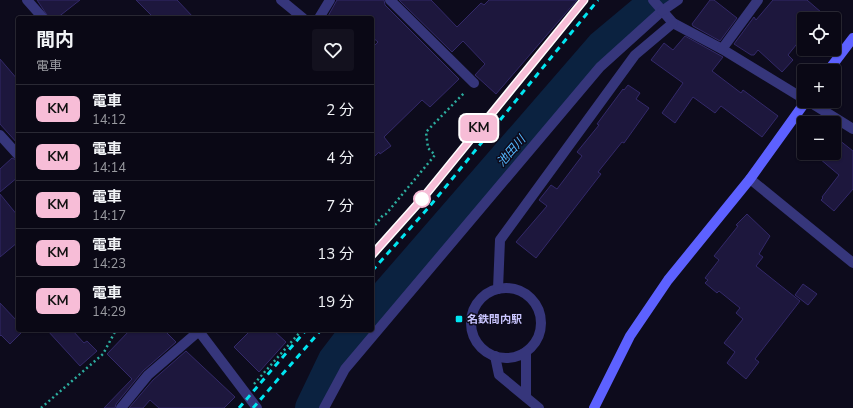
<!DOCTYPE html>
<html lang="ja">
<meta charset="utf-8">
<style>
body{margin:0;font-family:"Nunito Sans","Noto Sans JP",sans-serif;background:#13111e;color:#f1f3f6;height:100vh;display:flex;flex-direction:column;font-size:15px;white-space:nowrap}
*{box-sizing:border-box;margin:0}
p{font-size:13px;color:#999aa0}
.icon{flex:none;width:22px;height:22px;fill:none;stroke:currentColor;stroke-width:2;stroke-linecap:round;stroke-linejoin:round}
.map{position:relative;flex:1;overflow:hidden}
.side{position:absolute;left:16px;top:16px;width:358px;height:316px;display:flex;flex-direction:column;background:#0a0815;border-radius:4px;box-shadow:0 1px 3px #0004,0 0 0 1px #2a2934}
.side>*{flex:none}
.badge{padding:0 8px;border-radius:6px;font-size:14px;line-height:26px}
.fabs{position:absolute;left:797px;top:12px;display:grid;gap:8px}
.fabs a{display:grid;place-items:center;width:44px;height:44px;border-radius:4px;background:#0a0815;box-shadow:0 1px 3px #0004,0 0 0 1px #2a2934;font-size:20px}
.map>.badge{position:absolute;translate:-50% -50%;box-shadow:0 0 0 2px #fff}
.round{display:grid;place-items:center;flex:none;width:42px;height:42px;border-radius:4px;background:#13111e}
.summary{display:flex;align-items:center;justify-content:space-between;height:68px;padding:0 20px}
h1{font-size:19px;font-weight:700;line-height:30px}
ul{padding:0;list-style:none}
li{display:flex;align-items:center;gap:12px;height:48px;padding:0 20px;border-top:1px solid #2a2934}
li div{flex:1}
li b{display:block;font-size:15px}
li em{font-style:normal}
li .badge{min-width:44px;font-weight:700;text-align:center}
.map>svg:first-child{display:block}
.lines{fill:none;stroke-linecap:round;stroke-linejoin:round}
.river{stroke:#0b2240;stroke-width:32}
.building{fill:#1d173d;stroke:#332969}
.path{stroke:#2cad9f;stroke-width:2.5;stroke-dasharray:2 3;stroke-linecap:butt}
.lane{stroke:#36367b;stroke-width:10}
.street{stroke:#36367b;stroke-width:10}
.secondary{stroke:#5d61ff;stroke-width:10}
.rail{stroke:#00e5f1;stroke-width:3;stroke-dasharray:6 5;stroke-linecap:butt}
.line-casing{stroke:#fff;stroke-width:9}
.line{stroke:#f7bdd7;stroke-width:6}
.stop-dot{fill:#fff;stroke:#f7bdd7;stroke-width:2}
.poi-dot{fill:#00e5f1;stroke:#0d0b1c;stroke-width:1.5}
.labels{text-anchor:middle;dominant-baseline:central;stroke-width:3;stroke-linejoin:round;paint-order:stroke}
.poi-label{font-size:11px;font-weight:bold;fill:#cac6ff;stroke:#0d0b1c;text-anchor:start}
.water-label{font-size:12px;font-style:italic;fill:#54b8ff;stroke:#0d0b1c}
</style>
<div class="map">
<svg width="853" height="408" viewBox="0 0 853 408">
<rect width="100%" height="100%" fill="#0d0b1c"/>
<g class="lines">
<!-- river -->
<g class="river">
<path d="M372,311L602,46L657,0"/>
<path d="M311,408L334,360L357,330"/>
</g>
</g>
<!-- building -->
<g class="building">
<path d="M37,0H80L57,18H49Z"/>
<path d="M136,0H177L194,18H154Z"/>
<path d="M337,0H384L385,5L459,79L430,107L422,100L384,137L391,146L380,154L379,152L372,159V48L378,42L372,37V18H327Z"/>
<path d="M399,0H431L457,27L481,3L484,5L489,0H577L496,94L475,75L485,64L463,41L452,52Z"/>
<path d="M710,0H714L737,18L720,41L693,26L692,24Z"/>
<path d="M773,0H807L829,19H804V35L788,55L793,60L782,72L758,50L754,55H751L734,44L754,17L756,20Z"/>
<path d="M685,36L723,57L712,71L741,93L743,90L778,116L762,137L721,106L715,113L693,97L675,123L662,113L683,83L651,60L664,43L673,50Z"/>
<path d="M0,59L18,80V144L0,124Z"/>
<path d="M628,85L640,93L636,99L649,108L624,143L622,142L598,172L601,174L536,258L516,242L547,206L539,200L551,185L557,189L582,156L577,152L599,125L597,124L623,89L624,90Z"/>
<path d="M834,136L853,151V189L834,211L821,200L823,198L822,197L839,175L813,153H834Z"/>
<path d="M12,158L18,161V177L0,192V169Z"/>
<path d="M0,194L18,216V242L0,257Z"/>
<path d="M747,214L770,236L759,254L763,257L756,266L800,301L755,359L759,362L746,379L727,363L735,352L724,343L743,319L736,313L740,308L719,291L717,293L705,283L708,280L705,278L719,260L714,256L738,226L736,225Z"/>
<path d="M803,284L817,294L808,305L795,295Z"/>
<path d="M0,303L17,321L18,330H24L10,344L1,335L0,336Z"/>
<path d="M47,330H72L84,343L87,341L97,351L80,366Z"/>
<path d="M130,330H164L176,342L143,371L116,404L115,408H104L132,379L107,354Z"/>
<path d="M251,330H273L286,342L259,372L234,347Z"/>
<path d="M186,351L235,397L224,408H159L150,400L143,408H129L153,380Z"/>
</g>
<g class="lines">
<!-- path -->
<g class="path">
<path d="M372,229L383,215L386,214L435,155L428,148L426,132L465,92"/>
<path d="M254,384L302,330"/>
<path d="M41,408L103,354L116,330"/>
</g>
<!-- lane -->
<path class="lane" d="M324,408L345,369L600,67L662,11"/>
<!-- street -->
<g class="street">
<path d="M27,0L43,18"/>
<path d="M281,0L303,18"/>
<path d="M390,0L474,83"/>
<path d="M653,0L673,23L722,49L804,99"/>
<path d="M662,11L678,0"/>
<path d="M319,18L330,0"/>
<path d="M722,49L758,0"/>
<path d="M808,101L853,129"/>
<path d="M0,135L18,155"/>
<path d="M750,179L853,263"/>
<circle cx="506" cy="323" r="35"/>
<path d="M498,289L500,240L635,55L673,23"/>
<path d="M198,330L257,408"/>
<path d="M495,356L499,375L539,408"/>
<path d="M526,397V352"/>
<path d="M121,408L148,375L199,331"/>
</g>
<!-- secondary -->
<g class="secondary">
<path d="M828,71L853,38"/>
<path d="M594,408L630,336L668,280L750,179L806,101"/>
</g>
<!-- rail -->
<g class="rail">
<path d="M372,255L422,199L584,0"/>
<path d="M372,271L430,206L598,0"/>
<path d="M239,408L306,330"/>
<path d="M253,408L321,330"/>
</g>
</g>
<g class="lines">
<!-- line casing -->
<g class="line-casing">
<path id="line" d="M372,255L422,199L584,0"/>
</g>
<!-- line -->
<use href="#line" class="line"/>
</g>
<!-- markers -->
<circle class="stop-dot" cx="422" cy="199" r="8"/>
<rect class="poi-dot" x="455" y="315" width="8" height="8" rx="2"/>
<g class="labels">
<!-- poi labels -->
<g class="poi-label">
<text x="467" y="319">名鉄間内駅</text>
</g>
<!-- water labels -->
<g class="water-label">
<text transform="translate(511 151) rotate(-49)">池田川</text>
</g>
</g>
</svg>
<div class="fabs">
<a><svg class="icon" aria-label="locate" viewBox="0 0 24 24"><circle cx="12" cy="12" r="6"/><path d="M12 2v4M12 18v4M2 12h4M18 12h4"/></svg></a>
<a>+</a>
<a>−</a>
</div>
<b class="badge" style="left:479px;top:128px;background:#f7bdd7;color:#111">KM</b>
<section class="side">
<div class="summary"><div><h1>間内</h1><p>電車</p></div><a class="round"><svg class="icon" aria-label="heart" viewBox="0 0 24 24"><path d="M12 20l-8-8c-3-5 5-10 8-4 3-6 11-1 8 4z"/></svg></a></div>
<ul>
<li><span class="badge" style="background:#f7bdd7;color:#111">KM</span><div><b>電車</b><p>14:12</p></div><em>2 分</em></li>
<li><span class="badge" style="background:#f7bdd7;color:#111">KM</span><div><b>電車</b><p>14:14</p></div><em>4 分</em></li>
<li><span class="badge" style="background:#f7bdd7;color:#111">KM</span><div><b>電車</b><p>14:17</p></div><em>7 分</em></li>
<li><span class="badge" style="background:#f7bdd7;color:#111">KM</span><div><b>電車</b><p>14:23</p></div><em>13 分</em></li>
<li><span class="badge" style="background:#f7bdd7;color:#111">KM</span><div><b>電車</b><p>14:29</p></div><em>19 分</em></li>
</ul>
</section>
</div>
